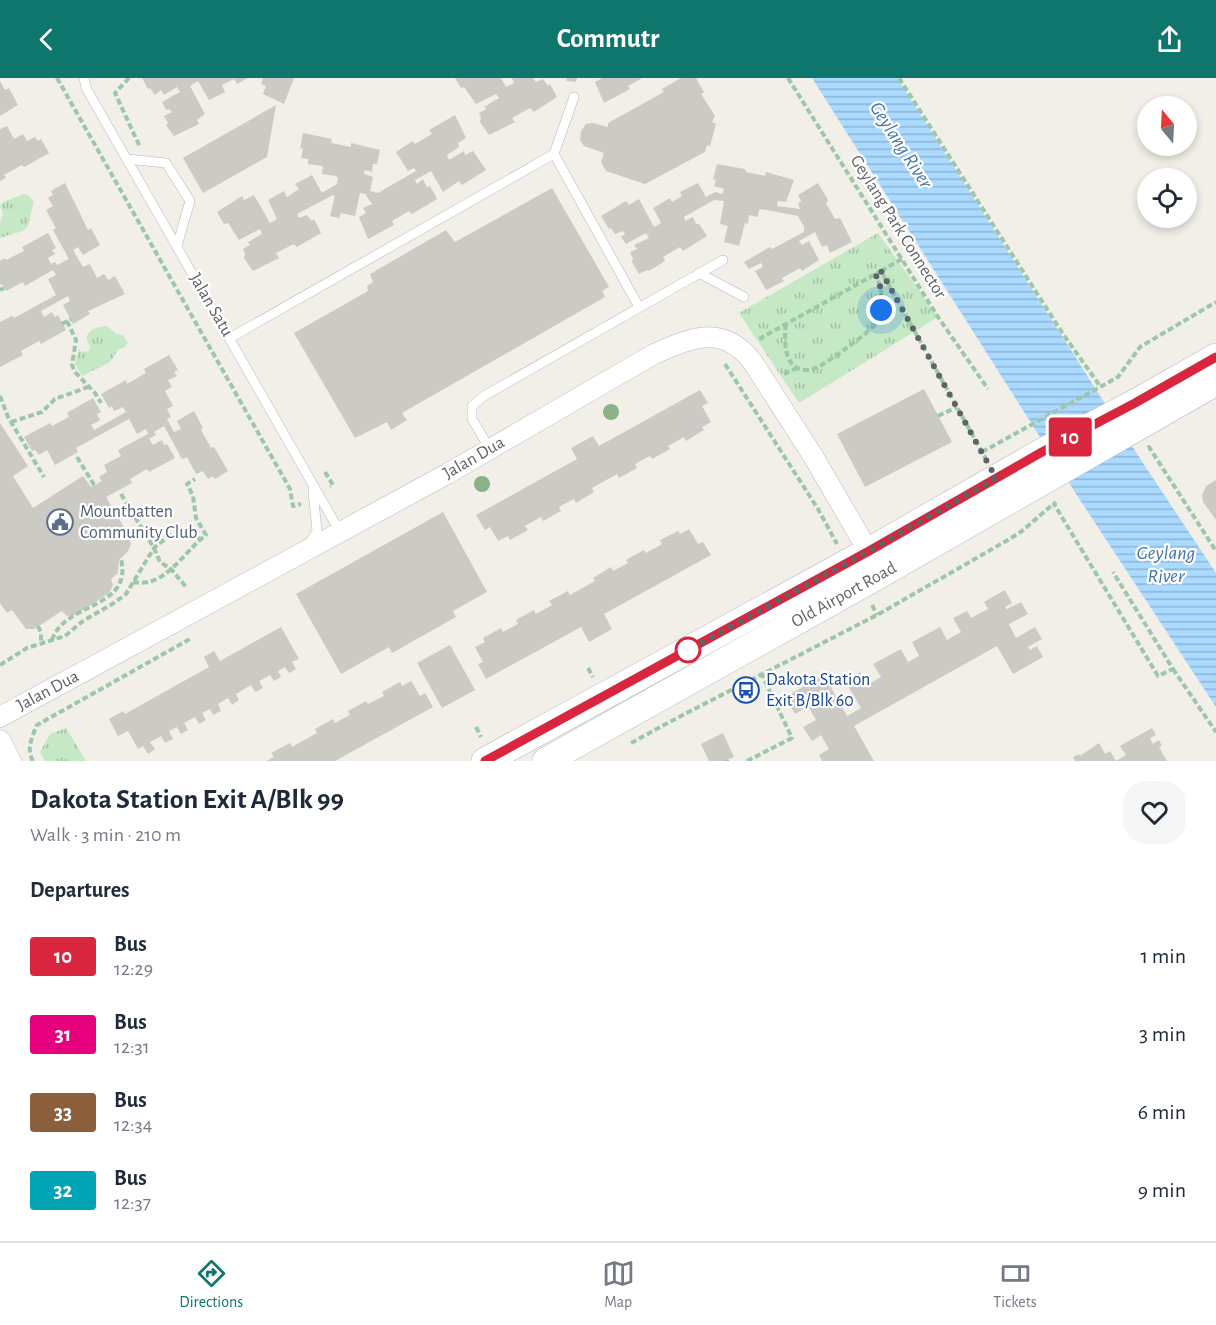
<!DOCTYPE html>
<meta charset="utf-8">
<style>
body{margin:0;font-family:"Alegreya Sans",sans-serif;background:#f6f6f7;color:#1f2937;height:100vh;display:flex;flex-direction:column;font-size:22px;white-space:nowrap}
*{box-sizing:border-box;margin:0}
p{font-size:20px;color:#747a83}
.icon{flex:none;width:33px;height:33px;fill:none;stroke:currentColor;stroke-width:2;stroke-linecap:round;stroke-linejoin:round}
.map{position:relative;height:683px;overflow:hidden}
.side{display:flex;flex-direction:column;background:#fff;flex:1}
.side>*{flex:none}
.badge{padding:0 12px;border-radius:4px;font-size:21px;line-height:39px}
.needle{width:39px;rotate:342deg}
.tools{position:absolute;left:1137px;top:18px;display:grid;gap:12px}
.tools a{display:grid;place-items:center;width:60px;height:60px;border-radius:50%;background:#fff;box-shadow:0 3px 9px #0003;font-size:30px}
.you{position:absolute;width:30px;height:30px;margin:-15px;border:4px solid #fff;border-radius:50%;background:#1a73e8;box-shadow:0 0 0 9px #1a73e833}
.map>.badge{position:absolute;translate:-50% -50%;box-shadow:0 0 0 3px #fff}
h2{padding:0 30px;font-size:22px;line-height:54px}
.round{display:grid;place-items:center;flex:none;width:63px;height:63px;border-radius:24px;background:#f6f6f7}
.overview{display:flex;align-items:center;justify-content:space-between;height:102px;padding:0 30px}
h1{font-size:28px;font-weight:700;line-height:45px}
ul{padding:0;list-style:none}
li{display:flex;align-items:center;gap:18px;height:78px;padding:0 30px}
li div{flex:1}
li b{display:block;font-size:22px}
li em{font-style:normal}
li .badge{min-width:66px;font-weight:700;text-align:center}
header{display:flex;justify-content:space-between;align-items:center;height:78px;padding:0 30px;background:#0f766e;color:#fff;font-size:27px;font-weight:700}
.dock{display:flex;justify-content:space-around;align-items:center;height:84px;border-top:2px solid #e0e1e3;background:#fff;font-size:16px;color:#747a83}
.dock a{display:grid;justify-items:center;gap:3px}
.dock .selected{color:#0f766e}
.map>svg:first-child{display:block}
.park{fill:url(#park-tufts)}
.water{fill:url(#water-rules)}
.building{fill:#cccac5}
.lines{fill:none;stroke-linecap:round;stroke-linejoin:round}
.service-casing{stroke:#b5b8bc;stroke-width:10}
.minor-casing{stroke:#b5b8bc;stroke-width:21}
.secondary-casing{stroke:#b6babf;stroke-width:28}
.path{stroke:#9cc7a9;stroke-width:4;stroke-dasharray:6 3;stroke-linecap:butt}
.service{stroke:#fff;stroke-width:9}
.minor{stroke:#fff;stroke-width:20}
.secondary{stroke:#fff;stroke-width:27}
.tree{fill:#89b387}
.line-casing{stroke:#fff;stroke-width:14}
.line{stroke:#d7263d;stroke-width:9}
.walk{stroke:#5f6368;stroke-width:6;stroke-dasharray:0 10.8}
.stop-dot{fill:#fff;stroke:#d7263d;stroke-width:3}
.labels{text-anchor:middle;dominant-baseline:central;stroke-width:4.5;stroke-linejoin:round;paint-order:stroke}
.street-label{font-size:18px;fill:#5f6368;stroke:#fff}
.service-label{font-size:18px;fill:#4e5e75;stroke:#fff;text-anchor:start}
.transit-label{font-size:18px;fill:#164399;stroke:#fff;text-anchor:start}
.water-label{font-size:20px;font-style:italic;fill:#4174aa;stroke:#fff}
</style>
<header><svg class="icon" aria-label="back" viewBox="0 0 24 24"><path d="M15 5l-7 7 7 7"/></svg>Commutr<svg class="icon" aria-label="share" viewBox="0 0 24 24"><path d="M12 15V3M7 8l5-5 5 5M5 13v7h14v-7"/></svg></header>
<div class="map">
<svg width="1216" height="683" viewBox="0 0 1216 683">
<defs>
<pattern id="park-tufts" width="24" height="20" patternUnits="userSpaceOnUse" patternTransform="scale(1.5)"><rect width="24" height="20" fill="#c5e8c5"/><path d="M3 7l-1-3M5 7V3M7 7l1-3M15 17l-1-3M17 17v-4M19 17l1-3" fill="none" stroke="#a3c0a4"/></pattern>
<pattern id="water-rules" width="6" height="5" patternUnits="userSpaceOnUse" patternTransform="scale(1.5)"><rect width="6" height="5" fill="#aadaff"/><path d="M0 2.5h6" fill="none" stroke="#8eb4d2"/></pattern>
</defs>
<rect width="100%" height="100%" fill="#f1efe8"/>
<!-- park -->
<g class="park">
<path d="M23,116L28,117L34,124C25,157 33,149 0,160V145L3,135L0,128L3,124Z"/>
<path d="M878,155L938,239L799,325L739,235Z"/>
<path d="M107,248L115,255L123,257L128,265L125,269L118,272L110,284L82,298L75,286L79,270L81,274L89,273L90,268C81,254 94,249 107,248Z"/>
<path d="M66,650L86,683H45L40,674L50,656Z"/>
</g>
<!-- water -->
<path class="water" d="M812,0H897L1141,382L1216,495V629L1080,422Z"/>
<!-- building -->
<g class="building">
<path d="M142,0H248L237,6L234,1L222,7L225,14L209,22L198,3L190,8L205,36L197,42L199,46L174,58L166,47L168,45L164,38L172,34L169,31L166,32L162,24L180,14L177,9L164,17L161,12L155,17L150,10L148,11Z"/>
<path d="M263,0H294L284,26L263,16L266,8L261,6Z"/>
<path d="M455,0H501L506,9L514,5L512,0H533L536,4L543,1L548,8L550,6L557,19L534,34L530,30L512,40L515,44L489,57L480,44L481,40L479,35L487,31L484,29L499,20L496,16L476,26L464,9L461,10Z"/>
<path d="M567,0H577L576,4L566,3Z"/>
<path d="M602,0H642L628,8L630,11L604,25L595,4Z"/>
<path d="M681,0H696L704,14L701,16L715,38L712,44L716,46L710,68L707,67L705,74L645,106L606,93L601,84L604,75L584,68L580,62L581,53L586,46L593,45L608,49V45L664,14L662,11Z"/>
<path d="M0,3L5,12L9,10L18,27L0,38Z"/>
<path d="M276,27L267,79L203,115L183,80Z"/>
<path d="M455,37L466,60L458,65L459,69L447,77L449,82L464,73L465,77L473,73L486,92L462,107L459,103L443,114L431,93L415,102L417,106L423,101L427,109L430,108L437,121L412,136L409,133L392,143L394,147L368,161L359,139L366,135L363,130L372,126L365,116L360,115L355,138L341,135L339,140L330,138L335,118L333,117L297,136L299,140L307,137L312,143L314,141L321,155L297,169L294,166L276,175L279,180L253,193L244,180L245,176L243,171L250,167L248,164L262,156L260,151L239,162L228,145L224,146L217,134L242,118L244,122L254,117L270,145L277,141L268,122L284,113L287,119L299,111L295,106L312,97L322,115L337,106L338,100L336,98L322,96L323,88L308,86V81L301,80L303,70L300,71L303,55L332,61L331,65L351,69V65L380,72L377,86H373L372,94L365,92L364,96L373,99L370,113L378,115L416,93L414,90L408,93L396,74L413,63L415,66L432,56L429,52Z"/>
<path d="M7,48L14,61L23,56L27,63L35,59L38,63L41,61L49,75L24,89L22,87L4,97L6,100L0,103V51Z"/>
<path d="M717,86L745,91L746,94L765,98L766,94L794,102L786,124L778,123L777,128L800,131L798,126L801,123L798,117L818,105L828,122L826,125L835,141L840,140L852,164L830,175L827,167L822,169L815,154L799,163L802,167L809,163L819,182L802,193L800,190L782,200L784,203L766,212L755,193L763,189L761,185L749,191L744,184L770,169L772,171L804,154V149L798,138L761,131L759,132L758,139L749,137L748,146L745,145L739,168L724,164L728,148L720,146L724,123L714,122L684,139L685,143L693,139L696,146H699L707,158L683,173L680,169L663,179L665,183L649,193L647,192L639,196L632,184L633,181L630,174L637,171L634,167L649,160L646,155L626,166L621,159L625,156L623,153L615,156L611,150L609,151L601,138L626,123L629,127L639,121L654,149L661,145L653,130L670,120L672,124L682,118L680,114L698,105L706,119L715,114L722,116L724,111L714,108L716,102L713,101Z"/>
<path d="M65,105L88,152L91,150L100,167L83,177L78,169L73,172L83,189L90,186L97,200L104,196L108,202L115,198L125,216L88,233L90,236L73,246L63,227L70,223L68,218L41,233L44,239L52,234L55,239L58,237L66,252L41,266L39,263L21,273L23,277L0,289V244L12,238L14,240L56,217L48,201L56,197L53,192L25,208L23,204L6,213L2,206L0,207V183L5,180L6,182L24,173L22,169L48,155L56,170L52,172L55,176L48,180L51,186L55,184L57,187L69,181L53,152L56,150L46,132L53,128L48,120L53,117L51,113Z"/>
<path d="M552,110L609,209L602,213L605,219L402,335L407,342L391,352L387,344L355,360L294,255L368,213L367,208L373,204L370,196L446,152L455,164Z"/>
<path d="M169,277L178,292L174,294L177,298L168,302L172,309L165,313L173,328L167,331L171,339L167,341L174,354L181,351L177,343L194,333L203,350L201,352L211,370L214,369L228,393L215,401L213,398L208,401L203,393L196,396L187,379L182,381L164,348L154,354L156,357L149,361L153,367L162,362L164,367L167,366L175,380L149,394L147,391L130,401L132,405L106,419L129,458L131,466L128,473L119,482L118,495L111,501L113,507L109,515L75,537L67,538L62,533L34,551H26L12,532L7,535L0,525V345L28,388L13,398L33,430L83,398L91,409L102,403L99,399L107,394L104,387L121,378L118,372L148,356L146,351L137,356L129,341L76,370L78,374L55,387L47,372L39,377L35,372L32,373L24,359L50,345L52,348L69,339L67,335L93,320L101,334L97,336L100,342L91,347L94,352L126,334L123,329L114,333L112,328L109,330L101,316L126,302L127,306L146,295L144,291Z"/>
<path d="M924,311L952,364L865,409L837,356Z"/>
<path d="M700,312L708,325L702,328L711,344L702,349L704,352L686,363L684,359L668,368L670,371L652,381L650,378L635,386L637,390L619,400L617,396L592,410L594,414L576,425L574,421L559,429L561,433L543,443L541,439L525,448L528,452L510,462L508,458L498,463L490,449L485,452L476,437L577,381L571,370L593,358L599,368Z"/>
<path d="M1216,402V442L1203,424L1202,417L1206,408Z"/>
<path d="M443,434L487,514L453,533L456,539L392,575L389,569L341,596L296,516Z"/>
<path d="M689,451L698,466L703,464L711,477L604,536L612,551L589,564L581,549L486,601L478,586L483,584L475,569L485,564L483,560L501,550L503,554L518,546L516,542L534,532L536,536L552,527L549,523L568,513L570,517L595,503L593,500L611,489L613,493L628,485L626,482L644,472L646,475L662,466L660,462L678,453L680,456Z"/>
<path d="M1005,512L1012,525L1005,529L1007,531L1021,524L1028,536L1009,546L1016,560L1035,549L1042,561L1028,569L1030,572L1037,568L1043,579L1013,596L997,568L854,648L874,683H822L819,677L829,671L821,657L812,663L803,649L816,642L808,628L795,636L785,619L824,597L847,638L861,630L845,603L860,594L867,607L881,599L873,586L901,571L908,584L919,578L912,564L940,549L947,562L961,554L953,540L967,533L971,540L988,531L984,524Z"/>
<path d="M281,549L299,581L292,584L296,591L289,595L285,589L278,593L281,599L274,603L270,597L259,603L263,610L255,614L251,607L236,616L239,622L232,627L228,620L218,626L221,633L213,637L210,631L202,635L206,642L199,646L195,639L184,645L188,652L181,656L177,649L169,653L173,661L165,665L161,658L150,664L155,671L148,676L143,668L138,671L128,653L118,658L109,641L123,633L125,636L209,589L204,579L214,573L220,583Z"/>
<path d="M450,567L475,612L442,630L417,585Z"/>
<path d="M411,603L420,618L425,615L433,629L335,683H266L274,679L271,675L290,665L292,669L317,655L315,651L333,641L335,645L350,637L348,633L366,623L368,626L384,618L382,614L400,604L402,608Z"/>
<path d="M1152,650L1156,657L1150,660L1153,666L1159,662L1162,668L1159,669L1167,683H1116L1126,677L1120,668Z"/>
<path d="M723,655L734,679L725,683H709L701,666Z"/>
<path d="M1099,665L1105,676L1110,673L1116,683H1075L1073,679L1079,676L1080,678Z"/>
</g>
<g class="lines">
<!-- service casing -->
<g class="service-casing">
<g id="service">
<path d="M84,0L86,10L340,454"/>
<path d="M554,76L639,229"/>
<path d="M127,81L166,85L190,123L177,168"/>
<path d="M699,195L744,219"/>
<path d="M230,260L554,76L574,19"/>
<path d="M490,371L472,341V328L484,318L723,182"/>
<path d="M309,466L317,453L313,413"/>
</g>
</g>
<!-- minor casing -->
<g class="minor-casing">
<g id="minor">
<path d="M0,639L447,396L654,276C691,260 722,245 752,283L813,378L874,483"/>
<path d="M0,662L11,683"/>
</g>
</g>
<!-- secondary casing -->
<g class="secondary-casing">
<g id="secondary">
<path d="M485,683L869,473L1042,374L1135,325L1216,279"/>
<path d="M546,683L881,496L1216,304"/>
</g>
</g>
<!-- path -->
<g class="path">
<path d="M57,0L290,411L293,428L301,426"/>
<path d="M129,0L115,15L140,69"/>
<path d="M788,0L938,239L988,311"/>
<path d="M899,0L1063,256L1100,308"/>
<path d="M881,193L902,181"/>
<path d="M0,212L4,210"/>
<path d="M67,243L76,262L72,287L75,294L95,315L101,325"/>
<path d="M62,246L71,241"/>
<path d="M786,246C784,263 783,294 809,292C818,291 837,277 845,271C859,261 878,249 881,231C884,219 880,207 875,195"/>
<path d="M762,262L761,260L881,193L986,381"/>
<path d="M725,286L818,431L837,466"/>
<path d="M784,296L797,290"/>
<path d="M0,318L8,339L44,399"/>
<path d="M938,338L957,329"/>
<path d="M11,344L42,334L55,321L88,309"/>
<path d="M1148,370L1149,369L1216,473"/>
<path d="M982,374L1118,299L1140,269L1216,224"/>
<path d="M77,379L94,407"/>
<path d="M325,394L333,407L330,409"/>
<path d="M121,416L154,470L160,484L171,491L187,510"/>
<path d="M1056,424L1054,426L1158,598L1173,591L1113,494"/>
<path d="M133,504C165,511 184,473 206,457L196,440L193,418L187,406L195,401"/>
<path d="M872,527L877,537"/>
<path d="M38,548L41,555V565"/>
<path d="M52,562C65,523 133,532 121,481"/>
<path d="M0,587L27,570L65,558L83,543L114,525L126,516L154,470L170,457L188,452L196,456L200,462"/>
<path d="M588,590L593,599"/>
<path d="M1173,591L1216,654"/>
<path d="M476,649L481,659"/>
<path d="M631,665L677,640L877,537L1008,462L1022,453L1051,428"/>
<path d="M727,682V683"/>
<path d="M33,683C26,671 32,659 37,647L190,561"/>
<path d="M747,683L792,660L762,597"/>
</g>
<!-- service -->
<use href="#service" class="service"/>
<!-- minor -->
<use href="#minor" class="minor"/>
<!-- secondary -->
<use href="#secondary" class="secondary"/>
</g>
<!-- trees -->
<g class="tree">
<circle cx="611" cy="334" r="8"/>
<circle cx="482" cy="406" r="8"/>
</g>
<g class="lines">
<!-- line casing -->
<g class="line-casing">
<path id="line" d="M485,683L869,473L1042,374L1135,325L1216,279"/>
</g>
<!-- line -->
<use href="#line" class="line"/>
<!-- walk -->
<path class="walk" d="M688,572L681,576L869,473L996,400L881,193L875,195L880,207L881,232"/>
</g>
<!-- icons -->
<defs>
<g id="civic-ring" transform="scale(1.35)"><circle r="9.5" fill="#fff" stroke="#5c6f8a" stroke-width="1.5"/><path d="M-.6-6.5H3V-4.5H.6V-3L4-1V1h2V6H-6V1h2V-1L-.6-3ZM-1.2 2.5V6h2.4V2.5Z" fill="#5c6f8a"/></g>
<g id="bus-ring" transform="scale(1.35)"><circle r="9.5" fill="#fff" stroke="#1a4fb4" stroke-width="1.5"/><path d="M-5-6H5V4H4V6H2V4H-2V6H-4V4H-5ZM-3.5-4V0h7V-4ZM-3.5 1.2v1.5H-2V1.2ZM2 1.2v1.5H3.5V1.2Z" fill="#1a4fb4"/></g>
</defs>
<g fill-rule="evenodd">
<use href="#civic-ring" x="60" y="444"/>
<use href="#bus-ring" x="746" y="612"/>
</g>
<!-- markers -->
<circle class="stop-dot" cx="688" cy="572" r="12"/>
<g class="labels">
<!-- street labels -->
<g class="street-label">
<text transform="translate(898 149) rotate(58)">Geylang Park Connector</text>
<text transform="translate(211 227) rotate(60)">Jalan Satu</text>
<text transform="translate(474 380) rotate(-30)">Jalan Dua</text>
<text transform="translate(844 517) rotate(-29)">Old Airport Road</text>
<text transform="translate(48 613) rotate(-28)">Jalan Dua</text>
</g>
<!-- service labels -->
<g class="service-label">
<text x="80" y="434">Mountbatten<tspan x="80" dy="21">Community Club</tspan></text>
</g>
<!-- transit labels -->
<g class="transit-label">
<text x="766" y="602">Dakota Station<tspan x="766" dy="21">Exit B/Blk 60</tspan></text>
</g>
<!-- water labels -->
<g class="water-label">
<text transform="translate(901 67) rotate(57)">Geylang River</text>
<text x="1166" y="475">Geylang<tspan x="1166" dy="23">River</tspan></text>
</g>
</g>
</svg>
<div class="tools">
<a><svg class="needle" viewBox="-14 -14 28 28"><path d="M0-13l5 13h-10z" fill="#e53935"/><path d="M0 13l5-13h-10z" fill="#747a83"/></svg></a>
<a><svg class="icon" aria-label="locate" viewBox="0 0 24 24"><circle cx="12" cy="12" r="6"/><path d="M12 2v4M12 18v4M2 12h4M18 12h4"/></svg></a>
</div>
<div class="you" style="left:881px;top:232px"></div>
<b class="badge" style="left:1070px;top:359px;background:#d7263d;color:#fff">10</b>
</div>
<section class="side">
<div class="overview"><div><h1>Dakota Station Exit A/Blk 99</h1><p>Walk · 3 min · 210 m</p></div><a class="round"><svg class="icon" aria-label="heart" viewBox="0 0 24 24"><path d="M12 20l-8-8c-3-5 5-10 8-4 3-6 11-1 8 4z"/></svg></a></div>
<h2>Departures</h2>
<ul>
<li><span class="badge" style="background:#d7263d;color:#fff">10</span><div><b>Bus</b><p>12:29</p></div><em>1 min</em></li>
<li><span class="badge" style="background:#e6007e;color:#fff">31</span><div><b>Bus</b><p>12:31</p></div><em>3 min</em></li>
<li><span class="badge" style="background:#8b5e3c;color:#fff">33</span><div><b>Bus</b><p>12:34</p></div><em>6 min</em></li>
<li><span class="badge" style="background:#00a3b4;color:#fff">32</span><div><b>Bus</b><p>12:37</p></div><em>9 min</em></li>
</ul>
</section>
<nav class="dock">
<a class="selected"><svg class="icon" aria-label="directions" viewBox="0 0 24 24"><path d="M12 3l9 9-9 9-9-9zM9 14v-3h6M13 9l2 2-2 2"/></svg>Directions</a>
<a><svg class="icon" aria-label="map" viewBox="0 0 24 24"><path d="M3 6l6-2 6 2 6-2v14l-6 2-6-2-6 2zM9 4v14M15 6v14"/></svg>Map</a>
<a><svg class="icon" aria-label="tickets" viewBox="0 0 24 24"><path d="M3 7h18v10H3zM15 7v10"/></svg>Tickets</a>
</nav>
